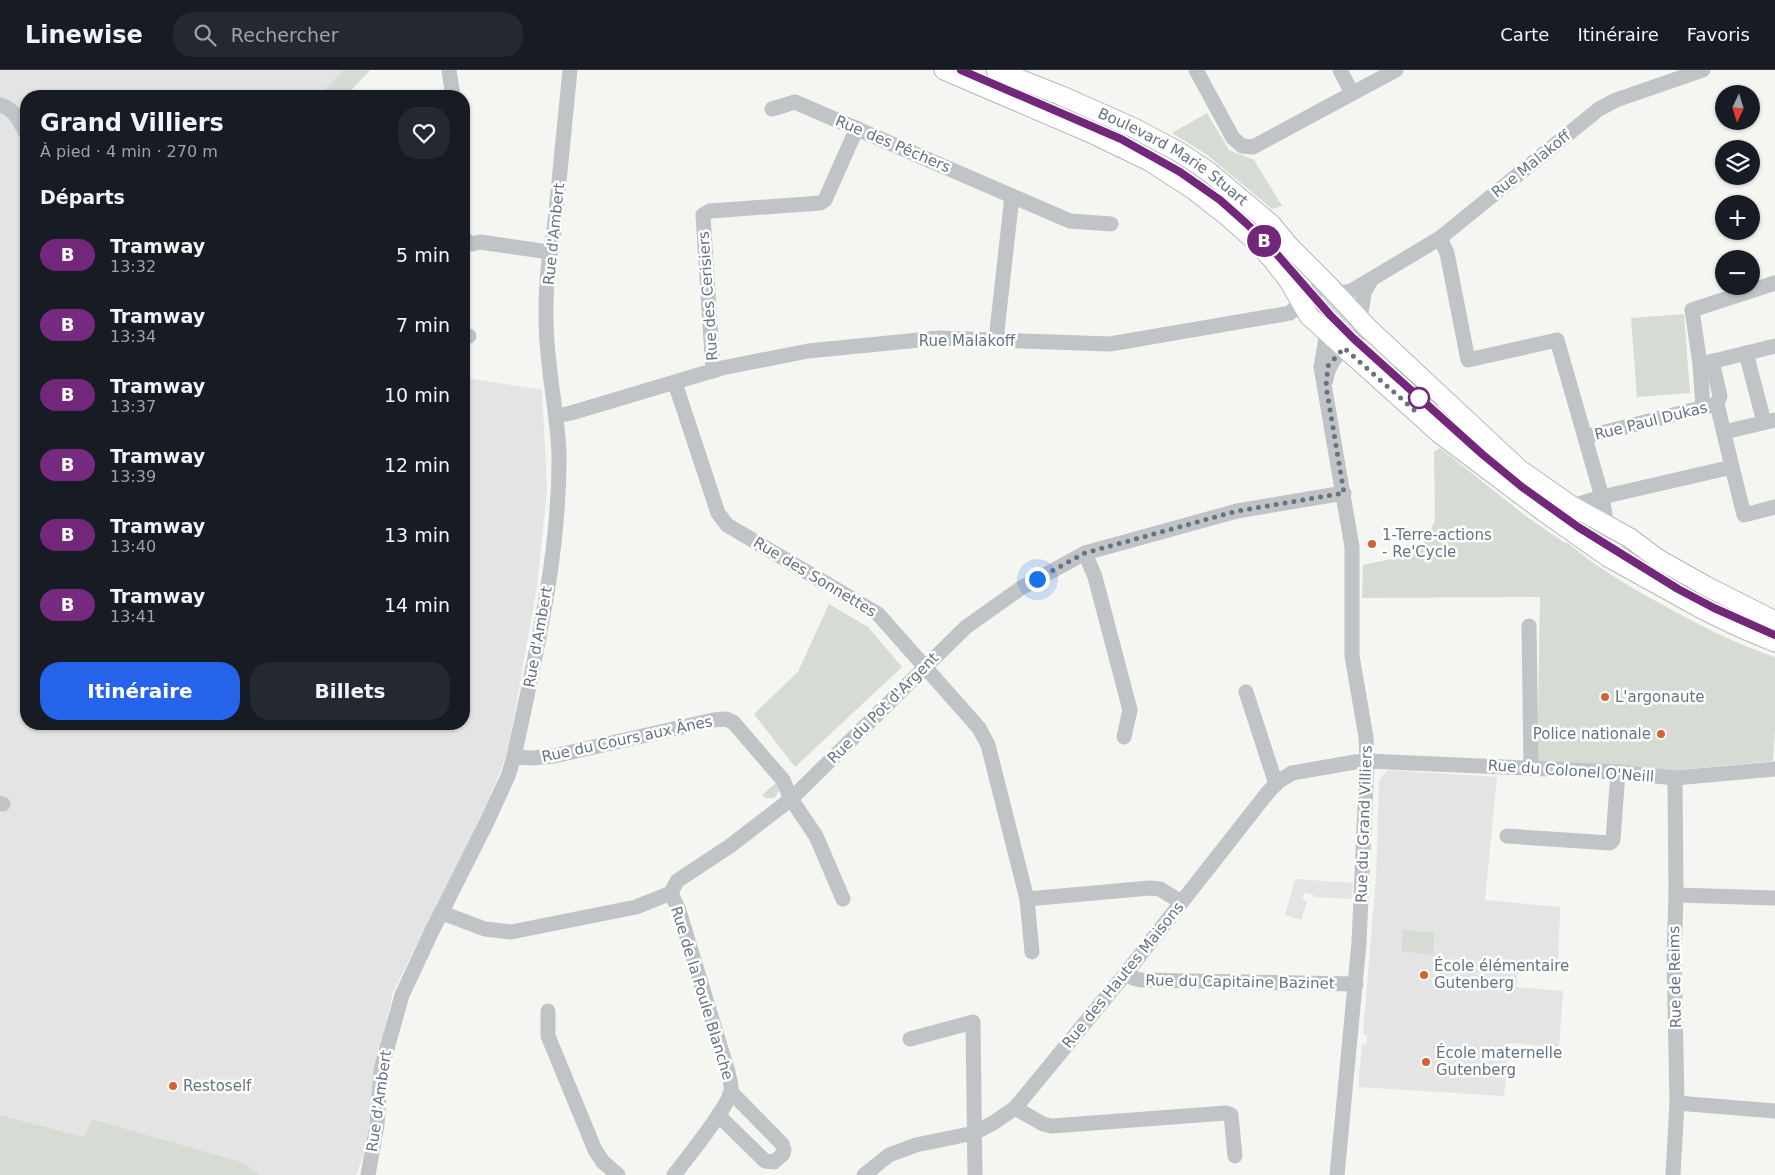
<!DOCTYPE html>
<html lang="fr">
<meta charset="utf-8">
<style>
body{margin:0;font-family:"DejaVu Sans",sans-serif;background:#242831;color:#f1f3f6;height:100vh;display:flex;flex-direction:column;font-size:19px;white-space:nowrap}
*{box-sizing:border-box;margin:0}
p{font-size:16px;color:#9ea1a6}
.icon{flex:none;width:28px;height:28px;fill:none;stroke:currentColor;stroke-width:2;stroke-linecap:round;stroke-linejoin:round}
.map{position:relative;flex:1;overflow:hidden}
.sheet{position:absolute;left:20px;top:20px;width:450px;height:640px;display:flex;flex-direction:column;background:#171b24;border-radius:20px;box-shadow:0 1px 4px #0004}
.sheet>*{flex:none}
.badge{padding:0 10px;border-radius:16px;font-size:18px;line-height:32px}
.needle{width:32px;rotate:184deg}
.tools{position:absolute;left:1715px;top:15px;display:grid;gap:10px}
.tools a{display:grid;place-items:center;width:45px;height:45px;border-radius:50%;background:#171b24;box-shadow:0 1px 4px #0004;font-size:25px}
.you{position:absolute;width:25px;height:25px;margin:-12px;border:4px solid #fff;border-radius:50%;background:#1a73e8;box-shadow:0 0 0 8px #1a73e833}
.map>.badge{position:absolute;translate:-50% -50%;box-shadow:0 0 0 2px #fff}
h2{padding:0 20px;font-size:19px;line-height:45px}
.round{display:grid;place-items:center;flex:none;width:52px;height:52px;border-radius:20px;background:#242831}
.head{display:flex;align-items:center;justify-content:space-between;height:85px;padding:0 20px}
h1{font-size:24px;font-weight:600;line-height:38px}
.cta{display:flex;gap:10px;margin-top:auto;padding:10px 20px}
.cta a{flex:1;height:58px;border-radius:20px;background:#2563eb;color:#fff;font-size:20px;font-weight:600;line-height:58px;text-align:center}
.cta a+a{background:#242831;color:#f1f3f6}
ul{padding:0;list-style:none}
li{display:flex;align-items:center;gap:15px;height:70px;padding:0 20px}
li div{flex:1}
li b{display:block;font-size:19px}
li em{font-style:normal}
li .badge{min-width:55px;font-weight:700;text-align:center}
header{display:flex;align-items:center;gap:30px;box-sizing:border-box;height:70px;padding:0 25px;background:#171b24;border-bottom:1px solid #363941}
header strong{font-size:24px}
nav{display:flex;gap:28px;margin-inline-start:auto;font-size:18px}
.search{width:350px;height:45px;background:#242831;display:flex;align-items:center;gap:12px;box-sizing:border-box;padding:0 18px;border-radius:20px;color:#9ea1a6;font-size:19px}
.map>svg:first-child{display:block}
.built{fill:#e3e4e3}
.green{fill:#d6dcd3}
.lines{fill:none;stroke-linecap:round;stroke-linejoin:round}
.major-casing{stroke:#b4b7bb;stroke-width:21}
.minor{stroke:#c0c4c7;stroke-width:15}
.major{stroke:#fff;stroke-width:19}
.tram{stroke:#a2a6ac;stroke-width:1}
.line-casing{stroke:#fff;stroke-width:11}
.line{stroke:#72277b;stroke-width:8}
.walk{stroke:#667381;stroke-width:5;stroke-dasharray:0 9}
.stop-dot{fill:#fff;stroke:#72277b;stroke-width:2.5}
.poi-dot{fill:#d66231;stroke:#fff;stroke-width:2}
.labels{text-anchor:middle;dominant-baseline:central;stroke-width:5;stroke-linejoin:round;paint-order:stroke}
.street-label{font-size:15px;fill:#667381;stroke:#fff}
.poi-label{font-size:15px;fill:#667381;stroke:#fff;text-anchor:start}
</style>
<header>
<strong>Linewise</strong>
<div class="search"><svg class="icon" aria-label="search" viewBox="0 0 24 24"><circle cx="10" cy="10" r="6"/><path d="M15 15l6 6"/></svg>Rechercher</div>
<nav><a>Carte</a><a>Itinéraire</a><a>Favoris</a></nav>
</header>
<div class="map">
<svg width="1775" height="1105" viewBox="0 0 1775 1105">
<rect width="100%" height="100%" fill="#f5f5f2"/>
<!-- built -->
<g class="built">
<path d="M0,0H370L346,26H26V654H464V319L468,308L542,320L547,420L537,516L508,681L482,747L393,922L379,983L365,1081L356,1105H259L245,1093L92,1049L84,1067L0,1045Z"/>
<path d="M1388,700L1497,707L1485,830L1560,837L1558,901L1518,899L1516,917L1563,921L1559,977L1509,973L1504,1026L1358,1017L1362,975L1366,974L1367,966L1363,963L1376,808L1379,710Z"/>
<path d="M1295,809L1353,813L1352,829L1314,827V825L1305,822L1302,830L1307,832L1301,850L1285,845Z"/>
</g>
<!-- green -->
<g class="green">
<path d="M343,0H370L346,26H319Z"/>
<path d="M1207,43L1229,80L1254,90L1282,136L1272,139L1206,84L1172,63Z"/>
<path d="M1324,223L1356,257L1344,269L1311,236L1313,230Z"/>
<path d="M1684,244L1690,323L1637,327L1631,248Z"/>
<path d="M1459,345L1615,465L1604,480L1444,362Z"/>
<path d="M1440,378L1527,447L1565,473H1568C1596,497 1628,516 1661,534C1698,554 1735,574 1775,587V658L1773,691L1667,701L1537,692L1540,527L1362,528L1363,495L1419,483L1435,451L1434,382Z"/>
<path d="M1625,471L1775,555V568L1614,487Z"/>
<path d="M829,534L868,557L902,597L795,697L754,644L798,602Z"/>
<path d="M778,711C780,718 780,722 774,728H766L762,725Z"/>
<path d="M1403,860L1435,863L1433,885L1401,881Z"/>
<path d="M0,1045L84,1067L92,1049L245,1093L259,1105H0Z"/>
</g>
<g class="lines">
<!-- major casing -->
<g class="major-casing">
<g id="major">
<path d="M944,0L1091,63L1149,91L1194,120L1227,146L1254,170L1272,189L1289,211L1309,246L1439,363L1544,442L1608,487L1702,539L1739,557L1775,572"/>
<path id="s1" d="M996,0L1062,26L1134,58L1179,82L1209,102L1271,154L1289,176L1327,214L1367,257L1519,399L1572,436L1630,468L1658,489L1706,516L1775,551"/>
</g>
</g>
<!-- minor -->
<g class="minor">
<path d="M449,0L453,26"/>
<path d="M1196,0L1233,68L1242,76L1253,77L1396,0"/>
<path d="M1340,0L1352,23"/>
<path d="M0,35C15,39 19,51 26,63"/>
<path d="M772,39L795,32L1012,126L996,270"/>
<path d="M1012,126L1070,151L1111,154"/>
<path d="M1440,168L1447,183L1468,290L1557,270L1602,427L1607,456"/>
<path d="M464,169L472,174L480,172L549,182"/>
<path d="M1360,249L1364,223L1371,210"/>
<path d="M1327,262L1321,297L1352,477V586L1366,667L1367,691L1359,873L1337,1105"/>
<path d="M464,265L469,266"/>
<path d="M1746,283L1764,352"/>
<path d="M1712,291L1720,326L1717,334L1732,397"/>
<path d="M1702,294L1775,276"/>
<path d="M713,301L703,145L710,141L820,133L825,130L857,58"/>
<path d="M1326,310C1328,287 1352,271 1367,257"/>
<path d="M675,313L718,443L727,455L878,544L979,658L988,675L1027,829L1150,818L1160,819L1181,832"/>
<path d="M1703,337L1700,294L1692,240L1775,213"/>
<path d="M556,346L571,343L722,298L808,281L939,268L1110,274L1285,244L1290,243C1297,236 1310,222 1318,219C1329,216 1337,227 1353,220L1440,168L1599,39L1616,30L1703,0"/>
<path d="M1724,362L1775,350"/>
<path d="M1585,367L1717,334"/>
<path d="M1572,436L1602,427L1732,397L1744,445L1775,437"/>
<path d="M1085,483L1095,507L1130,640L1124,667"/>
<path d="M1529,556L1531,698"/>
<path d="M1246,622L1276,714"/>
<path d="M514,687L532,688L554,686L713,650L726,649L733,652L783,710L791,729L816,766L843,829"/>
<path d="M0,733L3,734"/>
<path d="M1507,766L1610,773L1613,770L1618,702"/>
<path d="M671,823L679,841L728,1002C729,1008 732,1015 731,1021C728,1038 686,1089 674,1105"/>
<path d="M1676,825L1775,828"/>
<path d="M1027,829L1032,882"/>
<path d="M442,843L485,859L511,862L636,837L671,823L677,811L730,776L791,729L966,557L1021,518L1085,483L1237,441L1344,423"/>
<path d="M1126,903L1133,908L1141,910L1356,914"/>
<path d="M548,941V966L595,1080L603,1092L618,1105"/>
<path d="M910,969L973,952L975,1105"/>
<path d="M1677,1033L1775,1041"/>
<path d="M1015,1038L1043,1054L1052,1056L1226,1043L1231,1045L1235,1086"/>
<path d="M718,1045L765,1091L774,1092L783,1084L784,1080L782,1074L734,1025L730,1024"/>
<path d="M368,1105L377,1055L381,1000L402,925L432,861L487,752L508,706L514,687C535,587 560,486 559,384C558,353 552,324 549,293C544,253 545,201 554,162L570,0"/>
<path d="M864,1105L889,1085L916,1075L974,1063L993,1053L1015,1038L1126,903L1269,721L1279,711L1292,703L1355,692L1367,691L1618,702L1675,708L1775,699"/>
<path d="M1673,1105L1677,1033L1674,885L1676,825L1675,708"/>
</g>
<!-- major -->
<use href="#major" class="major"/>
<!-- tram -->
<g class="tram">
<path d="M961,0L1121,69L1180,102L1219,130L1247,154L1275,182L1330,245L1354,269L1482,384L1522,417L1579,457L1679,519L1715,538L1775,565"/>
<path d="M1395,297L1438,335"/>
</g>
</g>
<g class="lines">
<!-- line casing -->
<g class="line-casing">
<path id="line" d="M961,0L1121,69L1180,102L1220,130L1247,154L1275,182L1330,245L1354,269L1482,384L1522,417L1578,457L1678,519L1714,538L1775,565"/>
</g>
<!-- line -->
<use href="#line" class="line"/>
<!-- walk -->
<path class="walk" d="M1037,509L1085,483L1237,441L1344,423L1326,316L1328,296L1344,278L1414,340L1419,328"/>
</g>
<!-- markers -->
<circle class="stop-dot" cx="1419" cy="328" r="10"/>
<g class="poi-dot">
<circle cx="1372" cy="474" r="5"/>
<circle cx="1605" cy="627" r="5"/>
<circle cx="1661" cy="664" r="5"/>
<circle cx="1424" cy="905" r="5"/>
<circle cx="1426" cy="992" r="5"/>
<circle cx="173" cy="1016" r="5"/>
</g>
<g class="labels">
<!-- street labels -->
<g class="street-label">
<text transform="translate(893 74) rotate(23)">Rue des Pêchers</text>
<text stroke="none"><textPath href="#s1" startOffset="198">Boulevard Marie Stuart</textPath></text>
<text transform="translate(1531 94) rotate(-39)">Rue Malakoff</text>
<text transform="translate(554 164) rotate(-84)">Rue d'Ambert</text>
<text transform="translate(708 226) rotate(-94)">Rue des Cerisiers</text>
<text x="967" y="271">Rue Malakoff</text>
<text transform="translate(1651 351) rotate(-14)">Rue Paul Dukas</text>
<text transform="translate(815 507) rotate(31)">Rue des Sonnettes</text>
<text transform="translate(538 567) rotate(-80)">Rue d'Ambert</text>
<text transform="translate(883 638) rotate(-45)">Rue du Pot d'Argent</text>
<text transform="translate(627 669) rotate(-12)">Rue du Cours aux Ânes</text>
<text transform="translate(1571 701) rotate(4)">Rue du Colonel O'Neill</text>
<text transform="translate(1364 754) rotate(-88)">Rue du Grand Villiers</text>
<text transform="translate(1123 905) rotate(-51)">Rue des Hautes Maisons</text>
<text transform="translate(1675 907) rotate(-91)">Rue de Reims</text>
<text transform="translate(1240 912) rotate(1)">Rue du Capitaine Bazinet</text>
<text transform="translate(702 923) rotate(73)">Rue de la Poule Blanche</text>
<text transform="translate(379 1031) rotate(-82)">Rue d'Ambert</text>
</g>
<!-- poi labels -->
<g class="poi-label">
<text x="1382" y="465">1-Terre-actions<tspan x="1382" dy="17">- Re'Cycle</tspan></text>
<text x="1615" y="627">L'argonaute</text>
<text x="1651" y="664" text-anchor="end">Police nationale</text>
<text x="1434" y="896">École élémentaire<tspan x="1434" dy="17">Gutenberg</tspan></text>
<text x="1436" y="983">École maternelle<tspan x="1436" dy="17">Gutenberg</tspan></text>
<text x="183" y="1016">Restoself</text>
</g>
</g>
</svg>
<div class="tools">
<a><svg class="needle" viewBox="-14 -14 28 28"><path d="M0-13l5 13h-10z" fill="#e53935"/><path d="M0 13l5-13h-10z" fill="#9ea1a6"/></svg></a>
<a><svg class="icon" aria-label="layers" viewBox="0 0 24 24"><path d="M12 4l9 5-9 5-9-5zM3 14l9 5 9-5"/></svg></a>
<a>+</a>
<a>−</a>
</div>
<div class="you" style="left:1037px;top:509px"></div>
<b class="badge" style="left:1264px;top:171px;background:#72277b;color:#fff">B</b>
<section class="sheet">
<div class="head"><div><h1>Grand Villiers</h1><p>À pied · 4 min · 270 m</p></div><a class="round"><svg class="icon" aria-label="heart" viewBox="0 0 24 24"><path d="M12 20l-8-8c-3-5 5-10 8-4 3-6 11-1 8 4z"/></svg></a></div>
<h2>Départs</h2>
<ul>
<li><span class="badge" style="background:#72277b;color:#fff">B</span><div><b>Tramway</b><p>13:32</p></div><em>5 min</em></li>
<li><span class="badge" style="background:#762a80;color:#fff">B</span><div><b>Tramway</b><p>13:34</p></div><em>7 min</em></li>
<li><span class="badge" style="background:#72277b;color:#fff">B</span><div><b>Tramway</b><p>13:37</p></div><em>10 min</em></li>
<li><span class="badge" style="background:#762a80;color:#fff">B</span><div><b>Tramway</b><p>13:39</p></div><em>12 min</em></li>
<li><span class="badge" style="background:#72277b;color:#fff">B</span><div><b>Tramway</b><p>13:40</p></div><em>13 min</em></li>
<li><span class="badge" style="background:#762a80;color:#fff">B</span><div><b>Tramway</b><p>13:41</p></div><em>14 min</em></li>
</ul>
<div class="cta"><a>Itinéraire</a><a>Billets</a></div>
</section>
</div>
